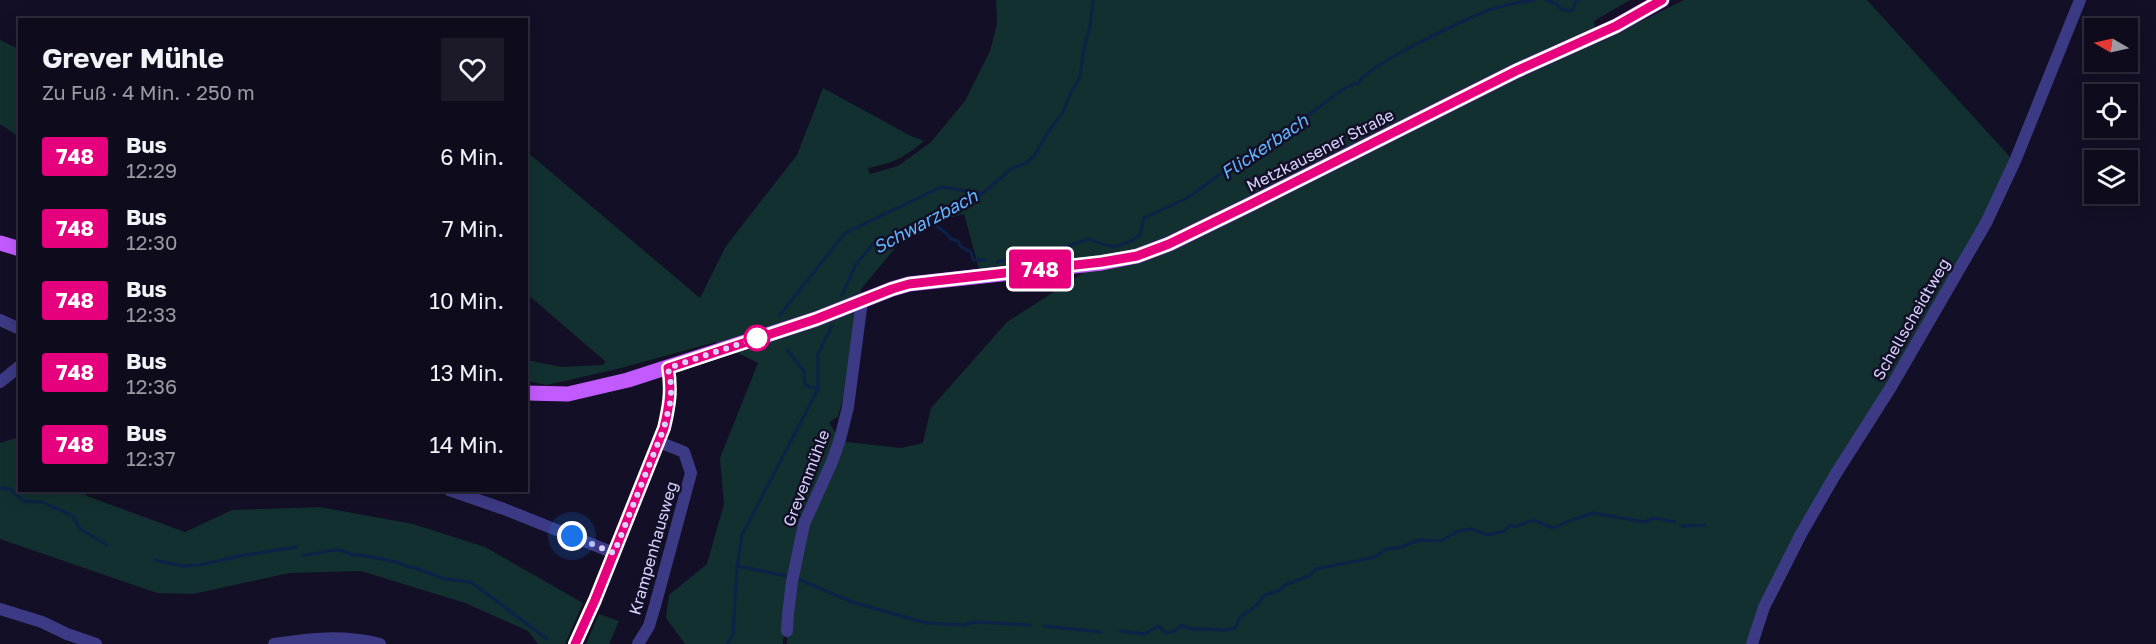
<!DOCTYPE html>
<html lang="de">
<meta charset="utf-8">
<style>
body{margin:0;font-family:"Golos Text",sans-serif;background:#1c1929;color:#f1f3f6;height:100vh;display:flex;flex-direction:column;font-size:22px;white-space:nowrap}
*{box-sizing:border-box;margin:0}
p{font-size:20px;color:#9b9ba3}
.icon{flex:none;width:33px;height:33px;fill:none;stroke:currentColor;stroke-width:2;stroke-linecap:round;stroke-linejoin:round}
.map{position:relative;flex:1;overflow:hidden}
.panel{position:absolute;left:18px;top:18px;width:510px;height:474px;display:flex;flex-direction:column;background:#0e0b1c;border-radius:0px;box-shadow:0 3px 15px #0003,0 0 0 2px #2e2b3b}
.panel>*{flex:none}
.badge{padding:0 12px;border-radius:4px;font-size:21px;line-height:39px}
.needle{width:39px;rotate:279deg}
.tools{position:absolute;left:2084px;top:18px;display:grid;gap:12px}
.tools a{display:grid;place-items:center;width:54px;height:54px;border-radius:0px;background:#0e0b1c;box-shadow:0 3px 15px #0003,0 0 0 2px #2e2b3b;font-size:30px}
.you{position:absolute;width:30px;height:30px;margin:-15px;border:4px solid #fff;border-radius:50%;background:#1a73e8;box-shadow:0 0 0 9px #1a73e833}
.map>.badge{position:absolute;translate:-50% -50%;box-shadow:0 0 0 3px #fff}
.round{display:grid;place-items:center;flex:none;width:63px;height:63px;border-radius:0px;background:#1c1929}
.headline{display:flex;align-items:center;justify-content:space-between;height:102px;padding:0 24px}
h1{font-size:28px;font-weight:700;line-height:45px}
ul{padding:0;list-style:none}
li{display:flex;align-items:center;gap:18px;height:72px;padding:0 24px}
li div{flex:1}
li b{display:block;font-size:22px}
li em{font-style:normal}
li .badge{min-width:66px;font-weight:700;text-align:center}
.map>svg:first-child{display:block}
.green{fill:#12302f;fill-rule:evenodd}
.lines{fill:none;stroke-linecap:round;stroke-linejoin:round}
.stream{stroke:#0c2248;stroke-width:3}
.minor{stroke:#3d3a85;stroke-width:12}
.major{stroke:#c25bff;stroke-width:15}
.line-casing{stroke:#fff;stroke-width:14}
.line{stroke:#e6007e;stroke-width:9}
.walk{stroke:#d9d4ff;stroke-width:6;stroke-dasharray:0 10.8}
.stop-dot{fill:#fff;stroke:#e6007e;stroke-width:3}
.labels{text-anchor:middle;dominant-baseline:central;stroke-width:5;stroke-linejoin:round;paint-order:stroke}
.street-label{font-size:16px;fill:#d9d4ff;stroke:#130f26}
.water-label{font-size:18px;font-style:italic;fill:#62b6ff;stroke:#130f26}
</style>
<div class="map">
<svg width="2156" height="644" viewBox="0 0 2156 644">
<rect width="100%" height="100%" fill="#130f26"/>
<!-- green -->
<g class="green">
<path d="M996,0H1630L1594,21L1597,43L1684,0H1867L2011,158L1983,221L1843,456L1749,644H787V615L784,614L783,644H685L666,618L669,595L707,564L724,504L720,458L758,363L716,342L617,369L547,385L527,381V360L562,367L602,365L606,362L527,294L526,151L700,298L726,246L797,155L823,88L911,136L924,141C903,158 894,163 868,168L870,174L898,166L931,142L965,101L990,51L997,24ZM964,214L979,269L1102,258L1083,273L1007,322L931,408L923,443L901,448L838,441V437L829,422L838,417L853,361L854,335L861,289L912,228Z"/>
<path d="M0,40L19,49V137L0,124Z"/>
<path d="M19,437L20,490L83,491L87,496L185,532L232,510L320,507L413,524L485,547L583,603L565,644H538L528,631L465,603L361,571L289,573L193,594L157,593L0,539V443Z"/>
<path d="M599,614L619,621L609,644H586Z"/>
</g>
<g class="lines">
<!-- stream -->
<g class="stream">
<path d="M1546,0L1557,4L1561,9L1569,11L1573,10L1575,2L1578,0"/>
<path d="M932,221C937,228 947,232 951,239L958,241L961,247L971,252L973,260H986"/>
<path d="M997,262L1018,255L1029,259L1089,239C1111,249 1120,249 1140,235L1144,218L1187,198L1233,165L1249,154L1262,150L1267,142L1286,131L1342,90L1353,84H1358C1365,65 1467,19 1489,10C1504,5 1519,2 1534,0"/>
<path d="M842,295L856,264L873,244L903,231L932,221L956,209L983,193L1011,169L1026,163L1034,156L1048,132L1062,114L1070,94L1080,77L1084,48L1090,26L1093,0"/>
<path d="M779,316L845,233L941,187L981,193"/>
<path d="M787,350L804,371L805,385L817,389"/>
<path d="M0,488L10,489L23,501L42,502L73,516L80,529L107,545"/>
<path d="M1682,526L1705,525"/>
<path d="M302,555C319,556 336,543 351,555C357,553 387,560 396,562C403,564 408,568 415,568L445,579L471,582L547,639"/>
<path d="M155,560L182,566L199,565L239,556L297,547"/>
<path d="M737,566L787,576"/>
<path d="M798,579L852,602L926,623L964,625L974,622L1030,625"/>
<path d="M1044,626L1101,632"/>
<path d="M1120,631L1145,634L1158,626L1166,633L1175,631L1181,625C1190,630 1196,629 1206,629C1219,628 1219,633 1235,628L1240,617L1254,608L1265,595L1280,590L1285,585L1309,576L1316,569L1375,557L1386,549L1398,548L1419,540L1441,541L1458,531L1471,529L1488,535L1504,531L1509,526H1517L1534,520L1553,528L1569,521L1593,513L1644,522L1654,518L1675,522"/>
<path d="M727,644L733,634L737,566L742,535L818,389V354L832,326"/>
</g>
<!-- minor -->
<g class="minor">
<path d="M0,320L20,329"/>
<path d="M0,382L20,366"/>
<path d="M449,490L504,509L614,553"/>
<path d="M0,609L42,622L67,634L96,644"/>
<path d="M787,631L788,614L792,582L804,524L832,462L840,439L848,407L862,301"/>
<path d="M274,644C310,638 344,635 380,644"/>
<path d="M575,644L595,599L664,428C669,407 672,390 668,368"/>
<path d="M638,644L649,626L656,602L691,473L684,452L659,442"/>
<path d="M1752,644L1764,607L1801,534L1835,475L1891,387L1986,223L2015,161L2080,0"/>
</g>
<!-- major -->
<g class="major">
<path d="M0,243L20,249"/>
<path d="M526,393L568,394L628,380L816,319L892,289L909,284L1102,263L1137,256L1169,244L1251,204L1516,71L1616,26L1662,0"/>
</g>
</g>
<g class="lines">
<!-- line casing -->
<g class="line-casing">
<path id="line" d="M575,644L595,600L664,428C669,407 672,390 668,368L816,319L892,289L909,284L1102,262L1137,256L1169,244L1251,204L1516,71L1616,26L1662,0"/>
</g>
<!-- line -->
<use href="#line" class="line"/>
<!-- walk -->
<path class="walk" d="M572,536L614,553L664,428L671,399V384L668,368L757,338"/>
</g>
<!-- markers -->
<circle class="stop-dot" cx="757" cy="338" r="12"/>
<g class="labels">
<!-- street labels -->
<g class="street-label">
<text transform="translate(1320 150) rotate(-27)">Metzkausener Straße</text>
<text transform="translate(1911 319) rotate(-60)">Schellscheidtweg</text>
<text transform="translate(806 478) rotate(-69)">Grevenmühle</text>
<text transform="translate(653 548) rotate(-74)">Krampenhausweg</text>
</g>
<!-- water labels -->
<g class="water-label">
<text transform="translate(1264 146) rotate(-34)">Flickerbach</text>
<text transform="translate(925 221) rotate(-28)">Schwarzbach</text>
</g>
</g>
</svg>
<div class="tools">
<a><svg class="needle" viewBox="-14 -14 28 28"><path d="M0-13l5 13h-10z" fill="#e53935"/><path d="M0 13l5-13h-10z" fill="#9b9ba3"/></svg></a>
<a><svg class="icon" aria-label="locate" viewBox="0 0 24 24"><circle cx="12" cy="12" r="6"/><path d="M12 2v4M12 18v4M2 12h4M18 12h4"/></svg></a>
<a><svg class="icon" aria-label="layers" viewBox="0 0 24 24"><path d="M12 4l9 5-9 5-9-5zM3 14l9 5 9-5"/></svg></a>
</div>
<div class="you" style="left:572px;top:536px"></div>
<b class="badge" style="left:1040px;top:269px;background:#e6007e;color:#fff">748</b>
<section class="panel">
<div class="headline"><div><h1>Grever Mühle</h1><p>Zu Fuß · 4 Min. · 250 m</p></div><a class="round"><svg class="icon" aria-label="heart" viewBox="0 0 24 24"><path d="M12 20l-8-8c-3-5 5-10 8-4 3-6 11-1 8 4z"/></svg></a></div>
<ul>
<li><span class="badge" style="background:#e6007e;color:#fff">748</span><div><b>Bus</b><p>12:29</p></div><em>6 Min.</em></li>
<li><span class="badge" style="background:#e6007e;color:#fff">748</span><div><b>Bus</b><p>12:30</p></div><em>7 Min.</em></li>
<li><span class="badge" style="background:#e6007e;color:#fff">748</span><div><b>Bus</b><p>12:33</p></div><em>10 Min.</em></li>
<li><span class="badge" style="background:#e6007e;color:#fff">748</span><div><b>Bus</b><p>12:36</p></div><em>13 Min.</em></li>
<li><span class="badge" style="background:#e6007e;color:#fff">748</span><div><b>Bus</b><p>12:37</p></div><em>14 Min.</em></li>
</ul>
</section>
</div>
